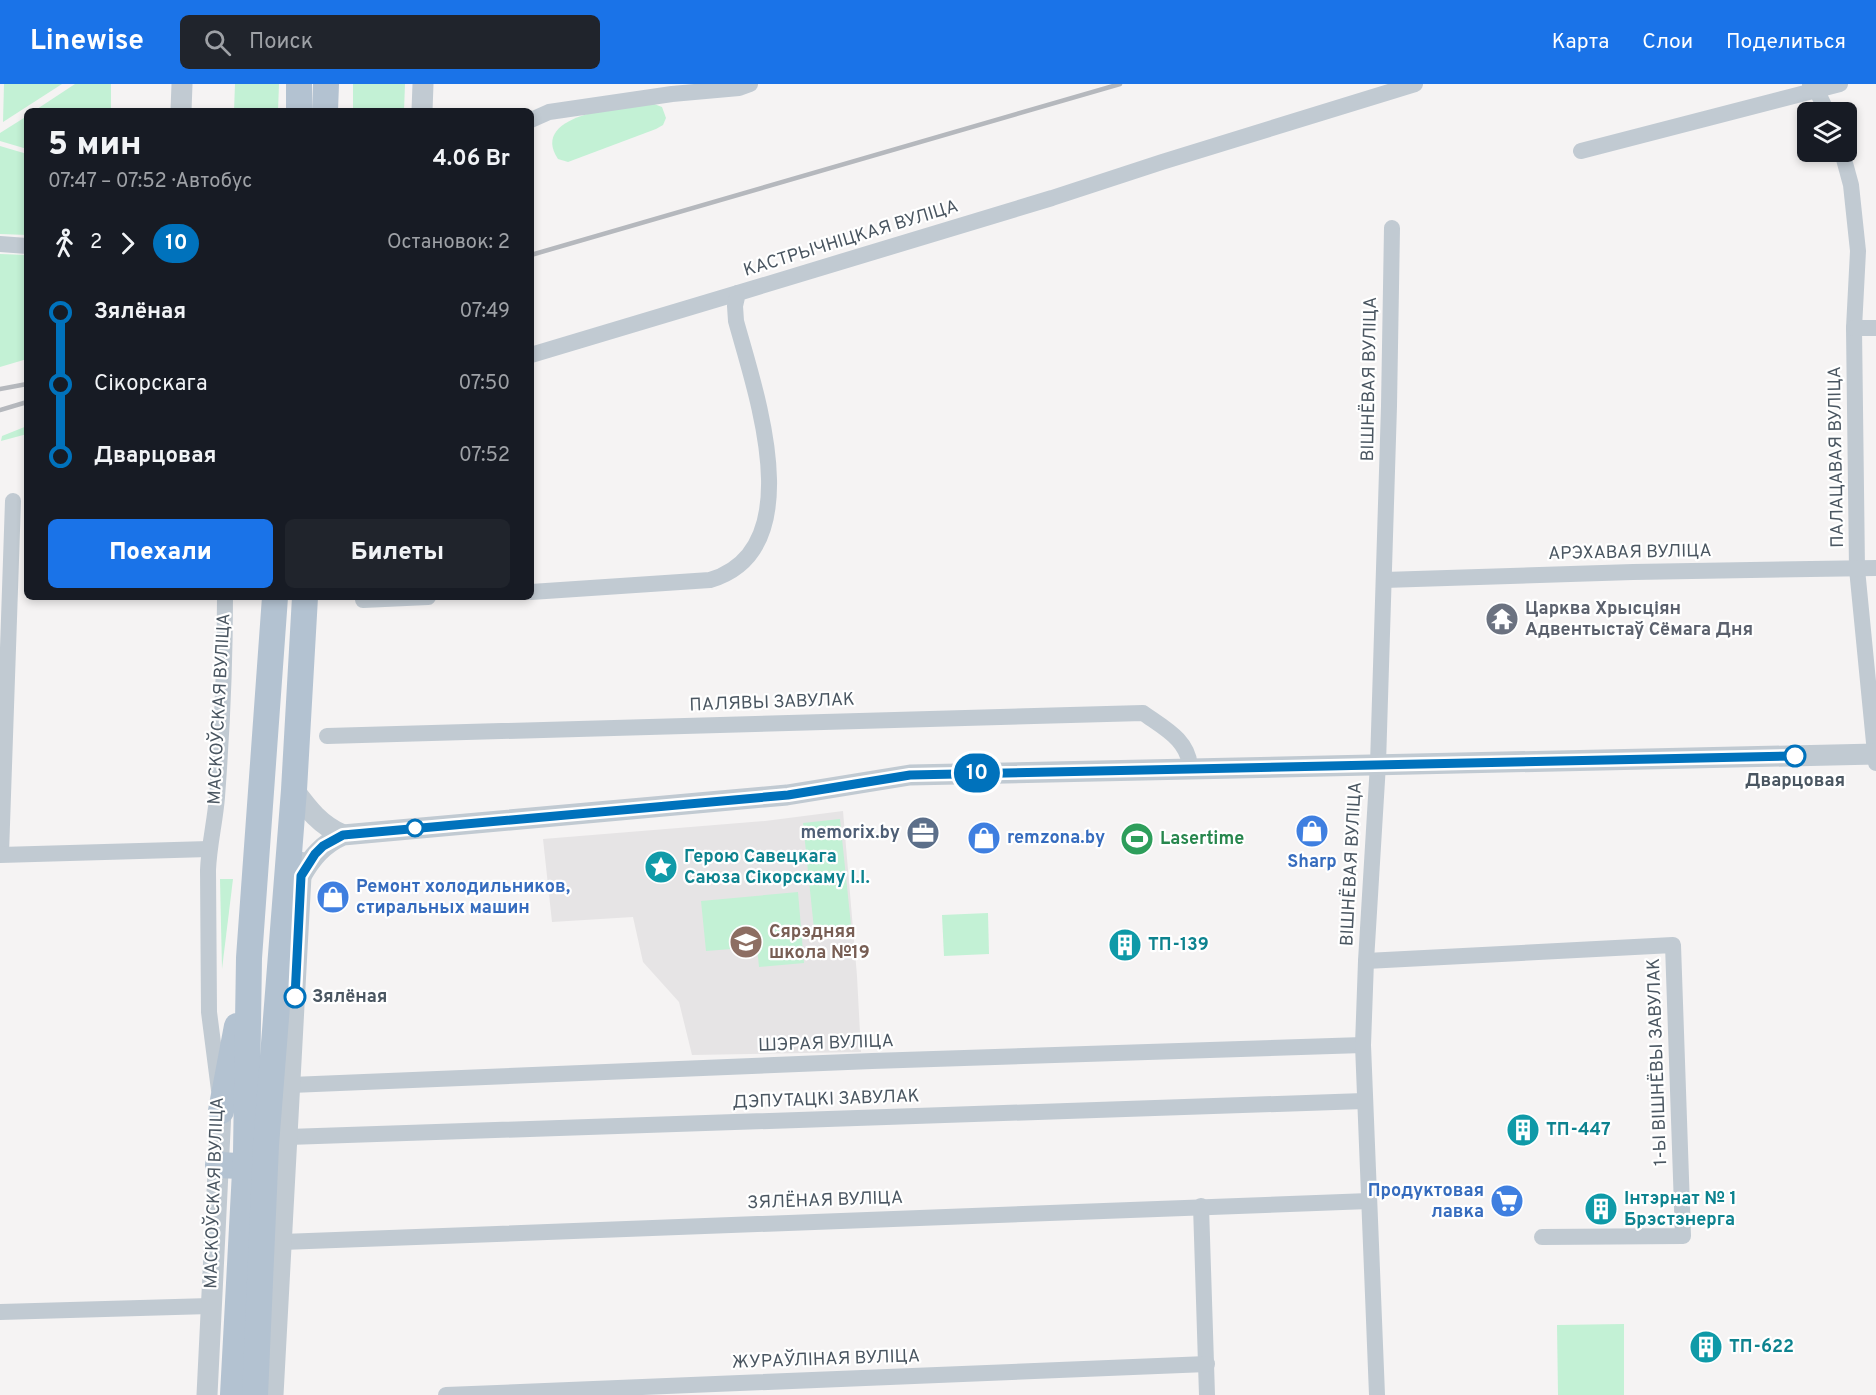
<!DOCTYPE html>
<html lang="ru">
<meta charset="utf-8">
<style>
body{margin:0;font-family:Overpass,sans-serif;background:#20242c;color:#f1f3f6;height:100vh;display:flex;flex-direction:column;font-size:22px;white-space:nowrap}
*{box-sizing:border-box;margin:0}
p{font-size:20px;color:#9ea1a6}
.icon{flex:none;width:33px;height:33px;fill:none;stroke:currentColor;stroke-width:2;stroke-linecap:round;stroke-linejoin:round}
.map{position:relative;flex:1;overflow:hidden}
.sheet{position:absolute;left:24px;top:24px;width:510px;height:492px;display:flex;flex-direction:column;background:#171b24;border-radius:9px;box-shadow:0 3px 9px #0003}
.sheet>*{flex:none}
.badge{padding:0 12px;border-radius:20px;font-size:21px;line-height:39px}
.fabs{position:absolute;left:1797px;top:18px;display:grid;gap:12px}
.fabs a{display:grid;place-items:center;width:60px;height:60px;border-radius:9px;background:#171b24;box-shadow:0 3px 9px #0003;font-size:30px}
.map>.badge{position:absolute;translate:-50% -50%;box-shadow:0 0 0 3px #fff}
.legs{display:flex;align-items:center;gap:9px;height:66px;padding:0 24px;font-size:20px}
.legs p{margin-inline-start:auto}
.head{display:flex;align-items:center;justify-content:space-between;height:102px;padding:0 24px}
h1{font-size:33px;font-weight:800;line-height:45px}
.primary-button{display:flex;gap:12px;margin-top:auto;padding:12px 24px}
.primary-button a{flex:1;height:69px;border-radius:9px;background:#1a73e8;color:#fff;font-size:24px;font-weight:800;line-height:69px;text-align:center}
.primary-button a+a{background:#20242c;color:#f1f3f6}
ul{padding:0 24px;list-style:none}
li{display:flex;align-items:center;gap:21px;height:72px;font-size:22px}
li i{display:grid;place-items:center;width:9px;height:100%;margin:0 8px;background:currentColor}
li i::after{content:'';width:15px;height:15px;margin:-8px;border:4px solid;border-radius:50%;background:#171b24}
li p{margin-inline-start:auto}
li:first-child i{background:linear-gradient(#0000 50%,currentColor 0)}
li:last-child i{background:linear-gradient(currentColor 50%,#0000 0)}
header{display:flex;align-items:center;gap:36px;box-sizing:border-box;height:84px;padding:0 30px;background:#1a73e8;color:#fff}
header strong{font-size:28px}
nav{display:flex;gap:33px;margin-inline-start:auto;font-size:21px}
.search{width:420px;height:54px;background:#20242c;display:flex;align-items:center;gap:15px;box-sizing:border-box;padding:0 21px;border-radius:9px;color:#9ea1a6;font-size:22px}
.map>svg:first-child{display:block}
.education{fill:#e6e4e5}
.green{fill:#c3f1d5}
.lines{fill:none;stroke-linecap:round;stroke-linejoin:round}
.minor{stroke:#c1cad2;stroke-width:16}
.tertiary{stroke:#c1cad2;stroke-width:21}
.primary{stroke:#b3c2d1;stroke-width:26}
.rail{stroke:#b5b8bd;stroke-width:4.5}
.line-1-casing{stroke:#fff;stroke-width:14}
.line-1{stroke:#0072bc;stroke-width:9}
.stop-1-dot{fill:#fff;stroke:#0072bc;stroke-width:3}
.labels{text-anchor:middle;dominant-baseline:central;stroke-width:4.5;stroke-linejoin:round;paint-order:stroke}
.street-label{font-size:18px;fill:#4a5661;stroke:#fff}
.worship-label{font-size:18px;font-weight:bold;fill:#5b616d;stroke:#fff;text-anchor:start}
.stop-label{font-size:18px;font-weight:bold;fill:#4a5661;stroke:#fff}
.service-label{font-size:18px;font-weight:bold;fill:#4e5e75;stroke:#fff;text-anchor:end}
.shop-label{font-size:18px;font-weight:bold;fill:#366cbe;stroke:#fff;text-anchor:start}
.leisure-label{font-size:18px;font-weight:bold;fill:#27864d;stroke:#fff;text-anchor:start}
.culture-label{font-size:18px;font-weight:bold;fill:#0d838f;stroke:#fff;text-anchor:start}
.education-label{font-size:18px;font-weight:bold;fill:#785e54;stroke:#fff;text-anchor:start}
</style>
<header>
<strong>Linewise</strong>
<div class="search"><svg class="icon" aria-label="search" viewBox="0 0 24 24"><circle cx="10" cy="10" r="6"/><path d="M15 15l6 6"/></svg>Поиск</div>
<nav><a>Карта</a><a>Слои</a><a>Поделиться</a></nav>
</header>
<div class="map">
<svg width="1876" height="1311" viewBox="0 0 1876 1311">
<rect width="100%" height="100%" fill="#f5f3f3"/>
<!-- education -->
<path class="education" d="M843,727L857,892L861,968L692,971L679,918L643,878L633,833L552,838L543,755L765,737Z"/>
<!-- green -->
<g class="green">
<path d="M4,0H62L3,38Z"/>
<path d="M75,0H111V27H34Z"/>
<path d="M235,0H279L278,27H234Z"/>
<path d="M353,0H405L404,27H353Z"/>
<path d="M654,20L662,23L666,34L663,41L656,45L568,78L558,75C527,29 629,21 654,20Z"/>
<path d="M27,32V65L0,57V49Z"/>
<path d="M0,62L27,70V151L0,150Z"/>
<path d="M0,170L27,171V275L0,283Z"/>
<path d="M27,342V350L1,357L2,352Z"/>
<path d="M840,735L851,841L814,845L803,739Z"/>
<path d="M220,795H233L222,885Z"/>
<path d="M798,808L804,879L759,883L757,863L706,867L701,817Z"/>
<path d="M988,829L989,870L944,872L942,831Z"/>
<path d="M1624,1240V1311H1558L1557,1241Z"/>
</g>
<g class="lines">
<!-- minor -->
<g class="minor">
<path d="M1810,1L1817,7L1827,28"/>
<path d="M531,36L549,28L672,10L739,4L750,0"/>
<path d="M1581,67L1840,0"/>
<path d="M1842,68L1851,101L1858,167L1854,244L1857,485L1876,679"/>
<path d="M0,160L27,162"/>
<path d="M1854,244H1876"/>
<path d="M531,271L738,209"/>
<path d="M1384,496L1633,488L1876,484"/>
<path d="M531,508L710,496C812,466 755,307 736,237L735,222L738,209L1052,114L1162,78L1415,0"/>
<path d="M363,516L428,513"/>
<path d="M327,652L1143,629C1164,644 1189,656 1190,684"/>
<path d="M1,770L13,417"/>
<path d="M0,771L209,765"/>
<path d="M1366,877L1673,861L1683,1152L1542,1153"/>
<path d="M291,1001L872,977L1363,961"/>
<path d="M219,1006L209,928L208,786C209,761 215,738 217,713C222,646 225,580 225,513"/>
<path d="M288,1053L1364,1017"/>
<path d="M1201,1122L1207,1311"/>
<path d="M282,1158L1369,1117"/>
<path d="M0,1228L210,1222"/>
<path d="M446,1311L1207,1280"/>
<path d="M1377,1311L1363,961L1366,877L1378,680L1389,322L1392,144"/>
</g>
<!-- tertiary -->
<g class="tertiary">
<path d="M181,27L182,0"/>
<path d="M422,27L423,0"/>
<path d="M294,706C308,725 320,741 343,751"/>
<path d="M301,792C312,773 323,760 343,751L787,711L910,691L1876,670"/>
<path d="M207,1311L221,1027"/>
<path d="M273,1311L301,792L300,778"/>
</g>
<!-- primary -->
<g class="primary">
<path d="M299,27V0"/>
<path d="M325,27L326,0"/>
<path d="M221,1027L237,942"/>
<path d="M218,1081L261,1083"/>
<path d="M233,1311L246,1069L249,874L275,513"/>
<path d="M255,1311L266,1061L294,706L305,513"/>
</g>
<!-- rail -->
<g class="rail">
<path d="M531,171L1120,0"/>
<path d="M0,305L27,300"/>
<path d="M0,326L27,318"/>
</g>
</g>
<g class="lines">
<!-- line-1 casing -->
<g class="line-1-casing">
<path id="line-1" d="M295,913L301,792L315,770L323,762L343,751L788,711L910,691L1795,672"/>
</g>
<!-- line-1 -->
<use href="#line-1" class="line-1"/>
</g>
<!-- icons -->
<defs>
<g id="temple-disc" transform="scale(1.725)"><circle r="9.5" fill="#6b7280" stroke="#fff"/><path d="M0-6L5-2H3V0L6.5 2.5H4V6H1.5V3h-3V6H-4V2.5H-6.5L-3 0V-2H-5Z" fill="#fff"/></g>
<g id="shop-disc" transform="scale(1.725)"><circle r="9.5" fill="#3f7fe0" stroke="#fff"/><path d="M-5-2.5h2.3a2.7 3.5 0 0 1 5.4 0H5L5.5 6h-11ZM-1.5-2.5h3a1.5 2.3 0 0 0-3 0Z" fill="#fff"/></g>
<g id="office-disc" transform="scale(1.725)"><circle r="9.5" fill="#5c6f8a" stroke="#fff"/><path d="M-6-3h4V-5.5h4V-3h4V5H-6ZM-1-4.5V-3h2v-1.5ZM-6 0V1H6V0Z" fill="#fff"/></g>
<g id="stadium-disc" transform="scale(1.725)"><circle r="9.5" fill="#2e9e5b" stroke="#fff"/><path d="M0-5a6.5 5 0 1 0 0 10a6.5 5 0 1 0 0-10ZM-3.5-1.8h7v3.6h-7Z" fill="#fff"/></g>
<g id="sight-disc" transform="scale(1.725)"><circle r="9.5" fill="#0f9aa8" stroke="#fff"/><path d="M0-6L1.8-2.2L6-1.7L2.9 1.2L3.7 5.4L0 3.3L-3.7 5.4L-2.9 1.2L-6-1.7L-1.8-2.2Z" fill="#fff"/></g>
<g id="school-disc" transform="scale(1.725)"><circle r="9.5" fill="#8d6e63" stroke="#fff"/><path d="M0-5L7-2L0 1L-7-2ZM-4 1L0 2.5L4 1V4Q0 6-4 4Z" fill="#fff"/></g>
<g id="building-disc" transform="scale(1.725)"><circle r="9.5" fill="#0f9aa8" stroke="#fff"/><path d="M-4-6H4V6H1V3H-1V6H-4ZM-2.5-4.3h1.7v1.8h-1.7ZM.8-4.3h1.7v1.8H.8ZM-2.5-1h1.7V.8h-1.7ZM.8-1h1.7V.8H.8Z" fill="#fff"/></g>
<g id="supermarket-disc" transform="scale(1.725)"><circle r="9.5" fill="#3f7fe0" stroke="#fff"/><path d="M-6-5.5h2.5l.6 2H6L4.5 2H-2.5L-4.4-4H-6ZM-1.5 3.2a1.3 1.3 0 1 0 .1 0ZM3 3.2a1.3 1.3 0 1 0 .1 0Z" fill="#fff"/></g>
</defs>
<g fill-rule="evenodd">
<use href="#temple-disc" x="1502" y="535"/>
<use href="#shop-disc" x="1312" y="747"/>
<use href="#office-disc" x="923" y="749"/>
<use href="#shop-disc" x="984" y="754"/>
<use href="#stadium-disc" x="1137" y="755"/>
<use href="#sight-disc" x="661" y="783"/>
<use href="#shop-disc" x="333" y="813"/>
<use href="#school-disc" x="746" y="858"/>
<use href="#building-disc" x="1125" y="861"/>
<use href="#building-disc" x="1523" y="1046"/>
<use href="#supermarket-disc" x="1507" y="1117"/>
<use href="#building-disc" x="1601" y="1125"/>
<use href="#building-disc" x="1706" y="1263"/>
</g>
<!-- markers -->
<g class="stop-1-dot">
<circle cx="1795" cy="672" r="10"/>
<circle cx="415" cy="744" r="8"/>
<circle cx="295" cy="913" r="10"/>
</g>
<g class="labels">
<!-- street labels -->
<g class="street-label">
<text transform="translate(851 155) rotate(-17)">КАСТРЫЧНІЦКАЯ ВУЛІЦА</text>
<text transform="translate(1370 295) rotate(-89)">ВІШНЁВАЯ ВУЛІЦА</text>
<text transform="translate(1837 373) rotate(-91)">ПАЛАЦАВАЯ ВУЛІЦА</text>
<text transform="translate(1630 469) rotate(-1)">АРЭХАВАЯ ВУЛІЦА</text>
<text transform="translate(772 619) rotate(-2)">ПАЛЯВЫ ЗАВУЛАК</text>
<text transform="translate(220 625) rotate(-87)">МАСКОЎСКАЯ ВУЛІЦА</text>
<text transform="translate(1352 780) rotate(-87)">ВІШНЁВАЯ ВУЛІЦА</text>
<text transform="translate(826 960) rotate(-2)">ШЭРАЯ ВУЛІЦА</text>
<text transform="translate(1658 978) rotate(-92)">1-Ы ВІШНЁВЫ ЗАВУЛАК</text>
<text transform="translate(826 1016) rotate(-2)">ДЭПУТАЦКІ ЗАВУЛАК</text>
<text transform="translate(215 1109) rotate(-88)">МАСКОЎСКАЯ ВУЛІЦА</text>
<text transform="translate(825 1117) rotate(-2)">ЗЯЛЁНАЯ ВУЛІЦА</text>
<text transform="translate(826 1276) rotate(-2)">ЖУРАЎЛІНАЯ ВУЛІЦА</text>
</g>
<!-- worship labels -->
<g class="worship-label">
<text x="1525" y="525">Царква Хрысціян<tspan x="1525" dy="21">Адвентыстаў Сёмага Дня</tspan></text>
</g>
<!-- stop labels -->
<g class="stop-label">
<text x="1795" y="697">Дварцовая</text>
<text x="312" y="913" text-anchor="start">Зялёная</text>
</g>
<!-- service labels -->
<g class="service-label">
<text x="900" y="749">memorix.by</text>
</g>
<!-- shop labels -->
<g class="shop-label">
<text x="1007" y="754">remzona.by</text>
<text x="1312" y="778" text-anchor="middle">Sharp</text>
<text x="356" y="803">Ремонт холодильников,<tspan x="356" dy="21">стиральных машин</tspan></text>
<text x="1484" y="1107" text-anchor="end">Продуктовая<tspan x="1484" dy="21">лавка</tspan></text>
</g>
<!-- leisure labels -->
<g class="leisure-label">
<text x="1160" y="755">Lasertime</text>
</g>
<!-- culture labels -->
<g class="culture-label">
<text x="684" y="773">Герою Савецкага<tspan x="684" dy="21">Саюза Сікорскаму І.І.</tspan></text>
<text x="1148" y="861">ТП-139</text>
<text x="1546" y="1046">ТП-447</text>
<text x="1624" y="1115">Інтэрнат № 1<tspan x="1624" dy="21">Брэстэнерга</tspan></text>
<text x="1729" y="1263">ТП-622</text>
</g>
<!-- education labels -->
<g class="education-label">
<text x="769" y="848">Сярэдняя<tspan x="769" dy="21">школа №19</tspan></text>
</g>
</g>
</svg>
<div class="fabs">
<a><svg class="icon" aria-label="layers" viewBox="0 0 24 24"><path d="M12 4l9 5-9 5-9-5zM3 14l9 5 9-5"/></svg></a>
</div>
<b class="badge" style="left:977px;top:689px;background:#0072bc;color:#fff">10</b>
<section class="sheet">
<div class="head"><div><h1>5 мин</h1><p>07:47 – 07:52 · Автобус</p></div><b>4.06 Br</b></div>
<div class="legs"><svg class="icon" aria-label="walk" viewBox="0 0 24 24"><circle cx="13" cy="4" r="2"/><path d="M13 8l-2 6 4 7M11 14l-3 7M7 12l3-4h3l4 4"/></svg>2<svg class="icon" aria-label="forward" viewBox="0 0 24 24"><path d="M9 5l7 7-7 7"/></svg><b class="badge" style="background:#0072bc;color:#fff">10</b><p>Остановок: 2</p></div>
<ul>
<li><i style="color:#0072bc"></i><b>Зялёная</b><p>07:49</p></li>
<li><i style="color:#0072bc"></i><span>Сікорскага</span><p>07:50</p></li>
<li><i style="color:#0072bc"></i><b>Дварцовая</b><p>07:52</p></li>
</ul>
<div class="primary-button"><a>Поехали</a><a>Билеты</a></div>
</section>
</div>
